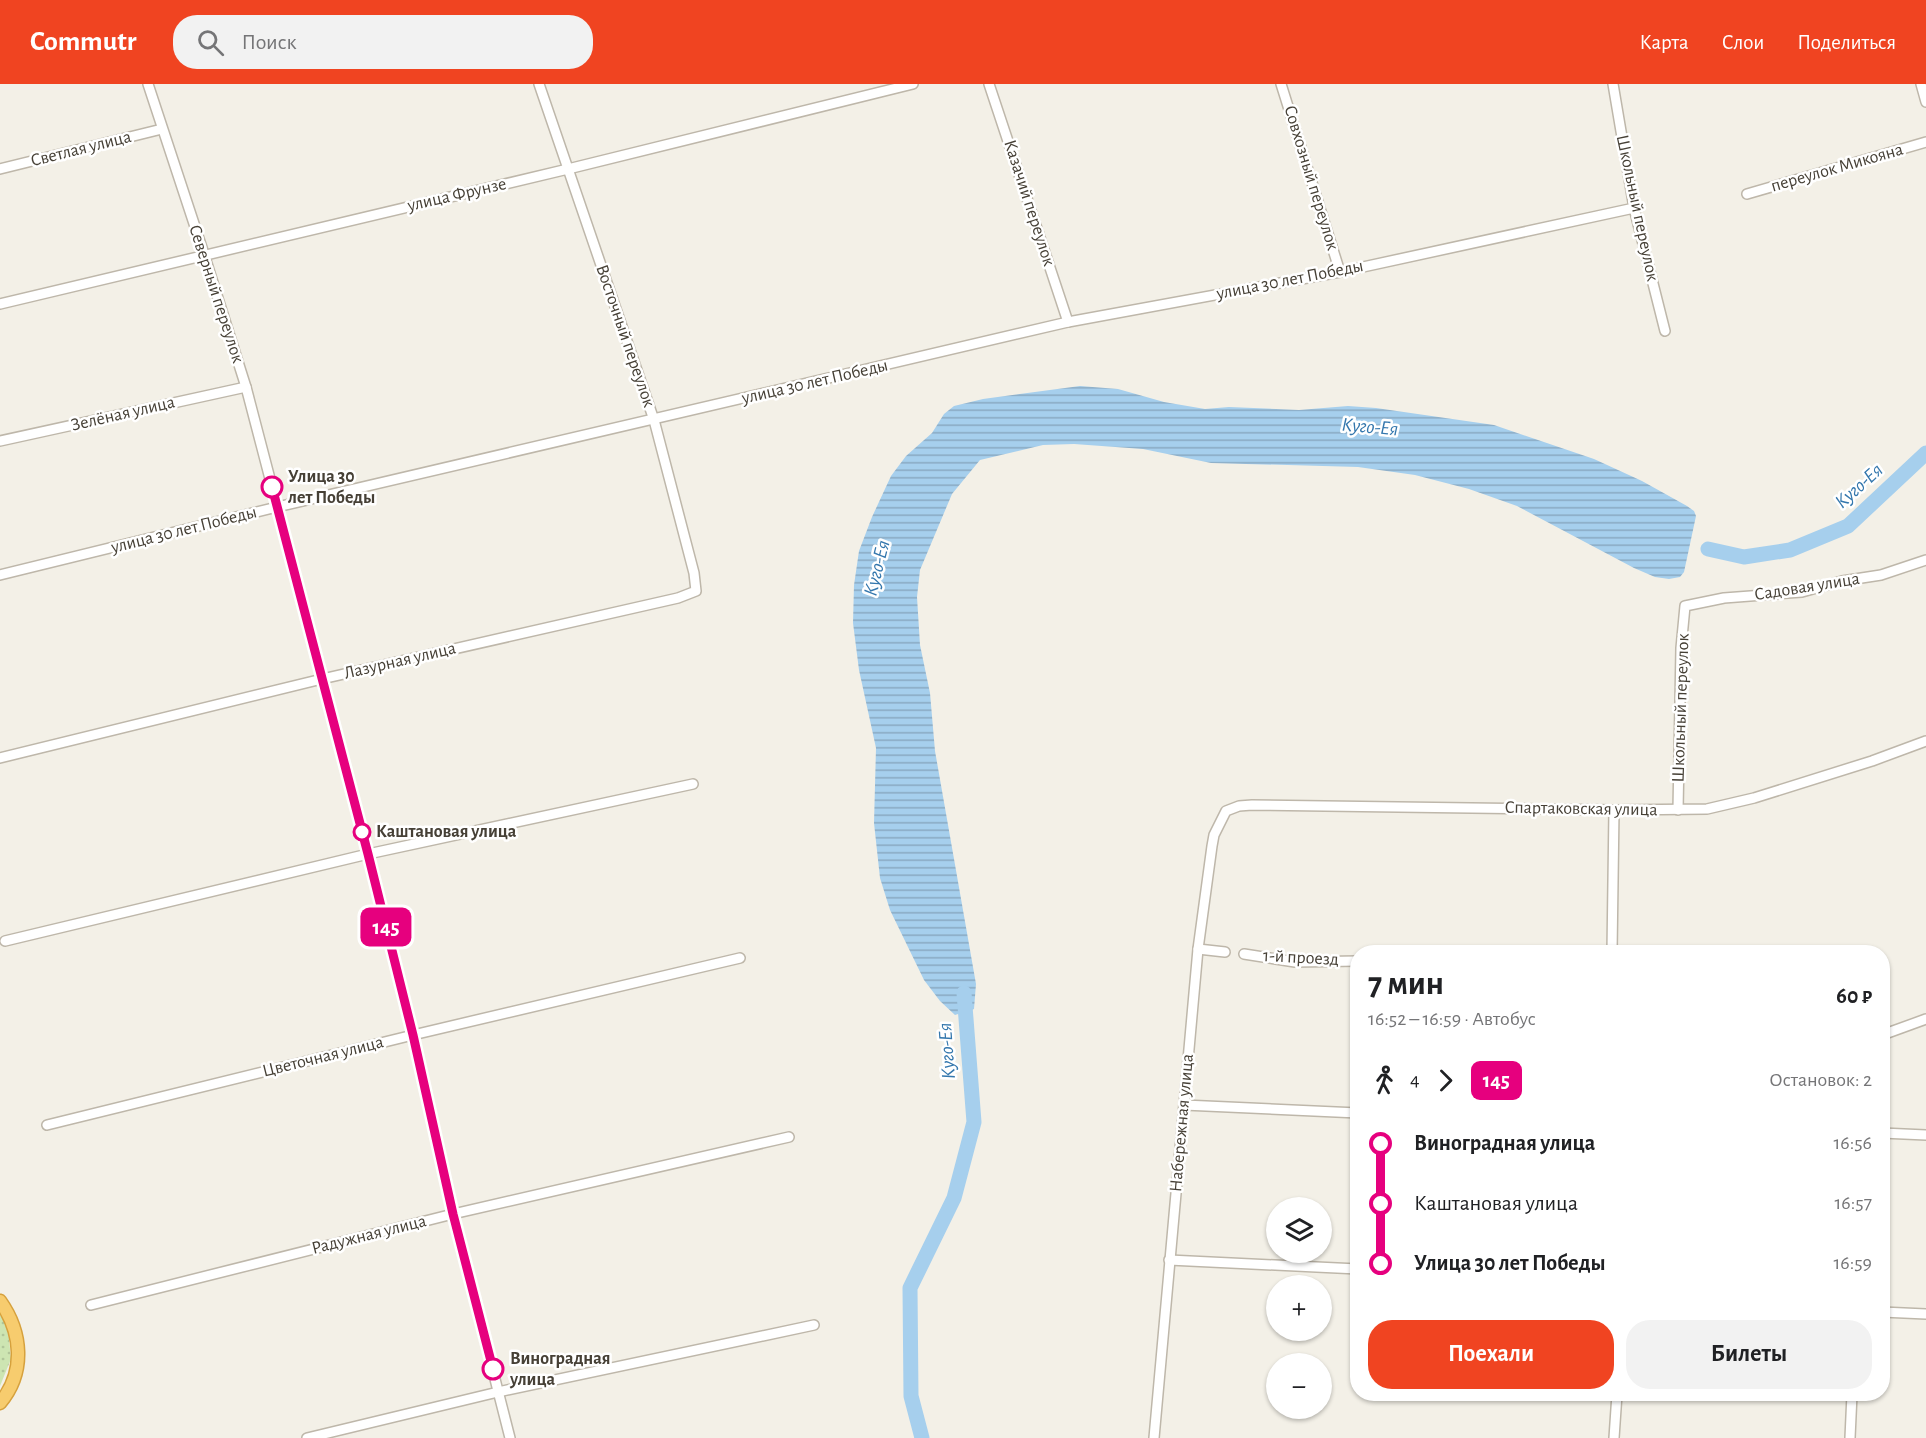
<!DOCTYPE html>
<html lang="ru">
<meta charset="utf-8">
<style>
body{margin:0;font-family:"Alegreya Sans",sans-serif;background:#f2f2f2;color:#202124;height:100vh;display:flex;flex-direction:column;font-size:22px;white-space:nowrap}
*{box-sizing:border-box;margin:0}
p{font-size:20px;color:#757577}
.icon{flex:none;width:33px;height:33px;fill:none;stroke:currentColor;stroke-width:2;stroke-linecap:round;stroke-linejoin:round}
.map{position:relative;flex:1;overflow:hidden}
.details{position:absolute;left:1350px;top:861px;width:540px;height:456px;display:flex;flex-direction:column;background:#fff;border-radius:24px;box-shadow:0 2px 4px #0004}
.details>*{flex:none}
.badge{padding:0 12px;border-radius:9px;font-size:21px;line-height:39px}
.buttons{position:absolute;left:1266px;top:1113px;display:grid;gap:12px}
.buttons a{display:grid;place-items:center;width:66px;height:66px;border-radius:50%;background:#fff;box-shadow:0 2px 4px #0004;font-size:30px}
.map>.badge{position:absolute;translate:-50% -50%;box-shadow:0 0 0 3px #fff}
.legs{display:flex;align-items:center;gap:9px;height:66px;padding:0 18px;font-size:20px}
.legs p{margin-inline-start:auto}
.overview{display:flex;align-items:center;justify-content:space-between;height:102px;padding:0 18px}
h1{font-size:33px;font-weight:600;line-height:45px}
.primary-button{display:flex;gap:12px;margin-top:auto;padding:12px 18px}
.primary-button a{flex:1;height:69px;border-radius:24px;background:#f04421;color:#fff;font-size:24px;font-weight:600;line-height:69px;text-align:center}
.primary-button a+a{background:#f2f2f2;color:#202124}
ul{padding:0 18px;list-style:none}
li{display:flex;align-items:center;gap:21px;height:60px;font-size:22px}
li i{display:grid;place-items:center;width:9px;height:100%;margin:0 8px;background:currentColor}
li i::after{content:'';width:15px;height:15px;margin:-8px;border:4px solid;border-radius:50%;background:#fff}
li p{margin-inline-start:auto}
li:first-child i{background:linear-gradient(#0000 50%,currentColor 0)}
li:last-child i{background:linear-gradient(currentColor 50%,#0000 0)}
header{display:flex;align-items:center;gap:36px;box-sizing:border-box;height:84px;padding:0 30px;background:#f04421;color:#fff}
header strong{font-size:28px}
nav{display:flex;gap:33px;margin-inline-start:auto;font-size:21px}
.search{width:420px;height:54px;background:#f2f2f2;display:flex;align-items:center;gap:15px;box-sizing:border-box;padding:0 21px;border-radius:24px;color:#757577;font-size:22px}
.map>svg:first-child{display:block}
.grass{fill:url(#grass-dots)}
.water{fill:url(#water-rules)}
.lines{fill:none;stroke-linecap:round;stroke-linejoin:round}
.river{stroke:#a6cfed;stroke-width:15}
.minor-casing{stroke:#beb7aa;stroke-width:12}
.highway-casing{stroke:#d6a13d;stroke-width:15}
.minor{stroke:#fff;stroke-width:9}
.highway{stroke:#f7cc6e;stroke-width:12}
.line-1-casing{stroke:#fff;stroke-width:14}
.line-1{stroke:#e6007e;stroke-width:9}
.stop-1-dot{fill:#fff;stroke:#e6007e;stroke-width:3}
.labels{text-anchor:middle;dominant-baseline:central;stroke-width:5;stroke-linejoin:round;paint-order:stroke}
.street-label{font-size:18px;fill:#464036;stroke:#fff}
.stop-label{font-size:18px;font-weight:bold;fill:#464036;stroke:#fff;text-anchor:start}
.water-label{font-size:20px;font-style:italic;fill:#3477ad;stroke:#fff}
</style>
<header>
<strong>Commutr</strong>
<div class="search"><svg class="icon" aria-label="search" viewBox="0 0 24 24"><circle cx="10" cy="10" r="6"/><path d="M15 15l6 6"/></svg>Поиск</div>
<nav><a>Карта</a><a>Слои</a><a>Поделиться</a></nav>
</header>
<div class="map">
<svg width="1926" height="1354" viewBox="0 0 1926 1354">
<defs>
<pattern id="grass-dots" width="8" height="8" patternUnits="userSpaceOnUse" patternTransform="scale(1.5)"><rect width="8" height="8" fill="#cde5b2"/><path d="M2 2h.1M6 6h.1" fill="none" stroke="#b1c69a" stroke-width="1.8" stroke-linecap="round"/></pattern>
<pattern id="water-rules" width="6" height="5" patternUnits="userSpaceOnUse" patternTransform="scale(1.5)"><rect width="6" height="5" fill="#a6cfed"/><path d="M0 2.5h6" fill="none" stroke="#89a9c1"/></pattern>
</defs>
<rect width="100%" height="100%" fill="#f3f0e7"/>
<!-- grass -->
<path class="grass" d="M0,1230L8,1245L11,1275L0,1302Z"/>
<!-- water -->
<path class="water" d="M1080,302L1118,305L1164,318L1205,325L1229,323L1299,326L1348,322L1376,324L1494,341L1594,375L1642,397L1687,422L1694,427L1696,432L1684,488L1680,493L1669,495L1655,493L1634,484L1517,422L1469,405L1415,391L1358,383L1211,379L1143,365L1074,360L1043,361L980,376L952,410L920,486L917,513L920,561L930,609L935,667L976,900L974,925L955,931L940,917L924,896L890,826L880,794L874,739L876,664L859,586L853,539L854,501L859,467L872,433L891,392L906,372L932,349L944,330L954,322L983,315Z"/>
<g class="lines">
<!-- river -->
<g class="river">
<path d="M1708,465L1744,473L1790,466L1848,442L1926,369"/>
<path d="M922,1354L911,1312L910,1204L954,1114L974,1038L964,909"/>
</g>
<!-- minor casing -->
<g class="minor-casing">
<g id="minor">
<path d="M148,0L204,170L246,303L368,770L413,951L453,1130L510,1354"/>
<path d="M989,0L1068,238"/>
<path d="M1281,0L1340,188"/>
<path d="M1613,0L1634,124L1665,247"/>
<path d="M1921,0L1926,18"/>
<path d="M0,85L162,45"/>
<path d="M1747,110L1926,58"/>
<path d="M0,220L568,85L913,0"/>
<path d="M0,357L246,303"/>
<path d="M0,491L277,423L1068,238L1340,188L1634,124"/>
<path d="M0,674L322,595L678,514L696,507L694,489L654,336L539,0"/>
<path d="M1678,726L1681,564L1685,522L1724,514L1802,508L1842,497L1881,491L1926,476"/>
<path d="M5,857L368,770L693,700"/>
<path d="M1198,865L1225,868"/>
<path d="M1612,868L1614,726"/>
<path d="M1244,870L1295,878L1358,877"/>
<path d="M1882,951L1926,935"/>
<path d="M1184,1021L1358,1029"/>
<path d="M47,1041L413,951L740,874"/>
<path d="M1882,1049L1926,1051"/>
<path d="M1169,1176L1358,1185"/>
<path d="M91,1221L453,1130L789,1053"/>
<path d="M1882,1228L1926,1230"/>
<path d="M307,1354L498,1308L814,1241"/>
<path d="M1154,1354L1198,865L1212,762L1214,751L1226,727L1239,722L1252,721L1614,726L1707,725L1754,714L1872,677L1926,657"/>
<path d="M1614,1354L1617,1310"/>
<path d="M1850,1354L1852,1310"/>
</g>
</g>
<!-- highway casing -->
<g class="highway-casing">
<path id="highway" d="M0,1217C22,1248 26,1288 0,1319"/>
</g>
<!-- minor -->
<use href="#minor" class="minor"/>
<!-- highway -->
<use href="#highway" class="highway"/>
</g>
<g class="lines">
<!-- line-1 casing -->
<g class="line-1-casing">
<path id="line-1" d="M272,403L368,770L413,951L453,1130L493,1285"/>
</g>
<!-- line-1 -->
<use href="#line-1" class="line-1"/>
</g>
<!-- markers -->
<g class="stop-1-dot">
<circle cx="272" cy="403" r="10"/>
<circle cx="362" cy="748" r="8"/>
<circle cx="493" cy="1285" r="10"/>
</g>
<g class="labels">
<!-- street labels -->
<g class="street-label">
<text transform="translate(81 65) rotate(-14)">Светлая улица</text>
<text transform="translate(1837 84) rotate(-16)">переулок Микояна</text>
<text transform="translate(1311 94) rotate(73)">Совхозный переулок</text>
<text transform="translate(457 111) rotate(-13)">улица Фрунзе</text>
<text transform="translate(1029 119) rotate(72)">Казачий переулок</text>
<text transform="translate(1637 124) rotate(78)">Школьный переулок</text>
<text transform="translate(1290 196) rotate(-11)">улица 30 лет Победы</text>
<text transform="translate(216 210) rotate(72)">Северный переулок</text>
<text transform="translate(625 252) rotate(71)">Восточный переулок</text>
<text transform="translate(815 298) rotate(-13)">улица 30 лет Победы</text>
<text transform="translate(123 330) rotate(-13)">Зелёная улица</text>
<text transform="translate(184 446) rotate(-14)">улица 30 лет Победы</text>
<text transform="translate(1807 503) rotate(-9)">Садовая улица</text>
<text transform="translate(400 577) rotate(-13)">Лазурная улица</text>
<text transform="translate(1681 624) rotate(-88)">Школьный переулок</text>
<text transform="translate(1581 725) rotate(1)">Спартаковская улица</text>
<text transform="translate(1301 874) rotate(3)">1-й проезд</text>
<text transform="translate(323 973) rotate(-14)">Цветочная улица</text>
<text transform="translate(1182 1039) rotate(-85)">Набережная улица</text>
<text transform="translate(369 1151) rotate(-14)">Радужная улица</text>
</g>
<!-- stop labels -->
<g class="stop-label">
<text x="288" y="393">Улица 30<tspan x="288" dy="21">лет Победы</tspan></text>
<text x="376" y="748">Каштановая улица</text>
<text x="510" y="1275">Виноградная<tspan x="510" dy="21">улица</tspan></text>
</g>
<!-- water labels -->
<g class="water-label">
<text transform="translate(1370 343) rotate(5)">Куго-Ея</text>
<text transform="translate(1859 402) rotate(-42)">Куго-Ея</text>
<text transform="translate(877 484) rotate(-76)">Куго-Ея</text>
<text transform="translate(947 967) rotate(-94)">Куго-Ея</text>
</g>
</g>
</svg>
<div class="buttons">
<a><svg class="icon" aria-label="layers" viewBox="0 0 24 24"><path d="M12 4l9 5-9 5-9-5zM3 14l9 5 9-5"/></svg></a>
<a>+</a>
<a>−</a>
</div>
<b class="badge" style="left:386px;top:843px;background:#e6007e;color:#fff">145</b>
<section class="details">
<div class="overview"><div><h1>7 мин</h1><p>16:52 – 16:59 · Автобус</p></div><b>60 ₽</b></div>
<div class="legs"><svg class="icon" aria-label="walk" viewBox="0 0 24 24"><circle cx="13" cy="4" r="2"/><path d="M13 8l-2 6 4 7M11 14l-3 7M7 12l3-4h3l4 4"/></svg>4<svg class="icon" aria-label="forward" viewBox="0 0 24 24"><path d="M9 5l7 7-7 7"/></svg><b class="badge" style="background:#e6007e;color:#fff">145</b><p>Остановок: 2</p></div>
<ul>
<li><i style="color:#e6007e"></i><b>Виноградная улица</b><p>16:56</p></li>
<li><i style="color:#e6007e"></i><span>Каштановая улица</span><p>16:57</p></li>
<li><i style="color:#e6007e"></i><b>Улица 30 лет Победы</b><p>16:59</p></li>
</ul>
<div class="primary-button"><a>Поехали</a><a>Билеты</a></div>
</section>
</div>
